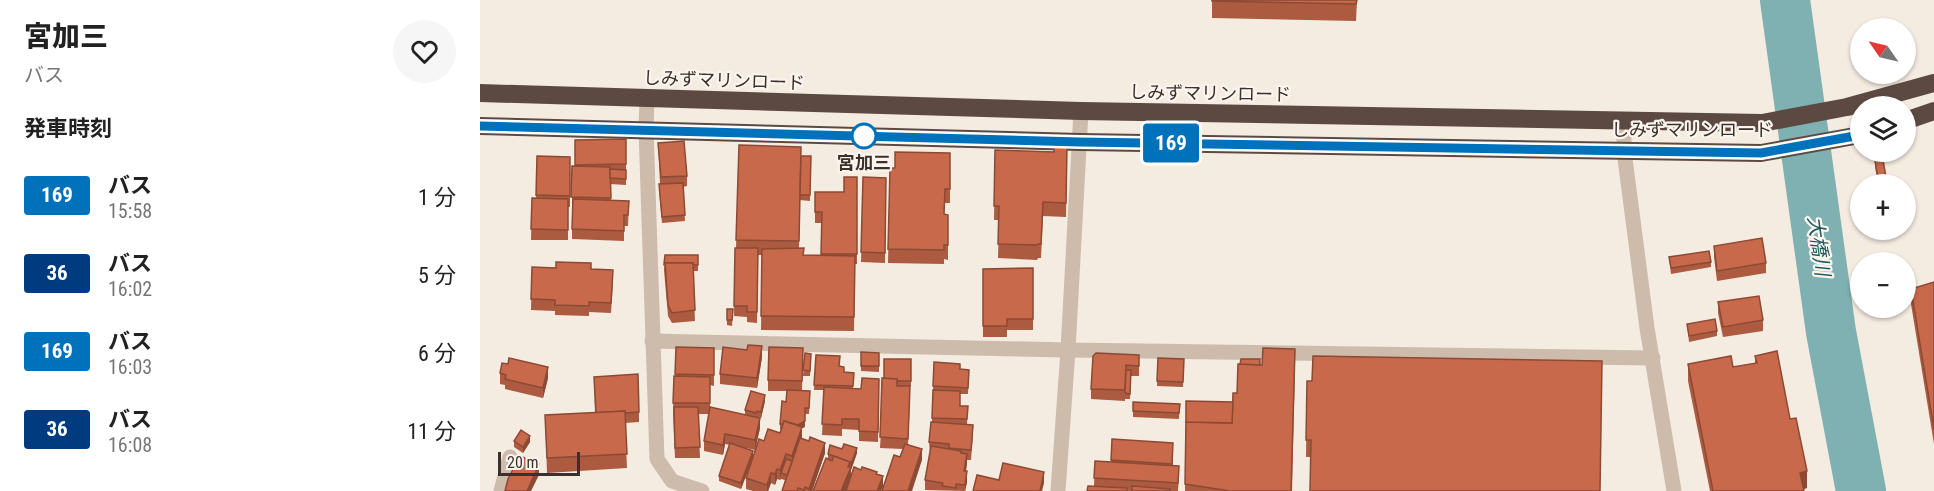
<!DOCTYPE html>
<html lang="ja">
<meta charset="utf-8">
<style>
body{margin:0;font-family:"Roboto Condensed","Noto Sans JP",sans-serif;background:#f6f6f6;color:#222;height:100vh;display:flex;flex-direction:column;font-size:22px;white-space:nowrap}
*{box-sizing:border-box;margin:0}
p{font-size:20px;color:#767676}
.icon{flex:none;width:33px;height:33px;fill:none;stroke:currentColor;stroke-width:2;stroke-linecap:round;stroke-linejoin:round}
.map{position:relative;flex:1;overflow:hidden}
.side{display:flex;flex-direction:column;background:#fff;width:480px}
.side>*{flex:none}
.badge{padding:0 12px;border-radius:4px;font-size:21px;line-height:39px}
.needle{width:39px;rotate:304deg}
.tools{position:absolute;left:1370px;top:18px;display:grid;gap:12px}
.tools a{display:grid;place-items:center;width:66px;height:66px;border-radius:50%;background:#fff;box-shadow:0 2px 4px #0004;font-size:30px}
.scale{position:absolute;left:18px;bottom:15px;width:82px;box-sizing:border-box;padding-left:6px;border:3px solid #3b302b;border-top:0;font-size:16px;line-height:21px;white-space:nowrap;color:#3b302b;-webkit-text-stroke:4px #fbf5ee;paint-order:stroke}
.map>.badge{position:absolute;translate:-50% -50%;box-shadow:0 0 0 3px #fff}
h2{padding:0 24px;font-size:22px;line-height:54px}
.round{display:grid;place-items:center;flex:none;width:63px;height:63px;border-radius:32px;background:#f6f6f6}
.head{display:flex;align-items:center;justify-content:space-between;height:102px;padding:0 24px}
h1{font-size:28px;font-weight:800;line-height:45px}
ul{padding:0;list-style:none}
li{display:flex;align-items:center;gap:18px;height:78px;padding:0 24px}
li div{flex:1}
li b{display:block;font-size:22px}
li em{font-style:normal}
li .badge{min-width:66px;font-weight:700;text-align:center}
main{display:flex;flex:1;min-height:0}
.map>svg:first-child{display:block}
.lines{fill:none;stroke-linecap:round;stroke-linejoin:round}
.river{stroke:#7fb0b2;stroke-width:50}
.minor{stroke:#cdbbac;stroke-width:15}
.highway{stroke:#5c4a42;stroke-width:18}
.wall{fill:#ac5a40}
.shaded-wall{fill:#8c4a34}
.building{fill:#c8694b;stroke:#8c4a34;stroke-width:1.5}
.line-casing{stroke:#fff;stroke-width:14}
.line{stroke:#0072bc;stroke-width:9}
.stop-dot{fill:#fff;stroke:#0072bc;stroke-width:3}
.labels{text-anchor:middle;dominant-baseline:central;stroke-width:4.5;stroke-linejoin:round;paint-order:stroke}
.street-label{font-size:18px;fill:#3b302b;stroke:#fbf5ee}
.stop-label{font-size:18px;font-weight:bold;fill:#3b302b;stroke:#fbf5ee}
.water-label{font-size:20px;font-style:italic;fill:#1f5a5e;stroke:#fbf5ee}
</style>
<main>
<section class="side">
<div class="head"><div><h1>宮加三</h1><p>バス</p></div><a class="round"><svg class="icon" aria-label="heart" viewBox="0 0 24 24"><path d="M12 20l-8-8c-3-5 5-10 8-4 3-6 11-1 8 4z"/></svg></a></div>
<h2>発車時刻</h2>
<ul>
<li><span class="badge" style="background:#0072bc;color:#fff">169</span><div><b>バス</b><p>15:58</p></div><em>1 分</em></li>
<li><span class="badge" style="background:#003b80;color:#fff">36</span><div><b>バス</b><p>16:02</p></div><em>5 分</em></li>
<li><span class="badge" style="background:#0072bc;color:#fff">169</span><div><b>バス</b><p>16:03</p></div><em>6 分</em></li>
<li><span class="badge" style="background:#003b80;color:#fff">36</span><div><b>バス</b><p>16:08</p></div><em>11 分</em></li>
</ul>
</section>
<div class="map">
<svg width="1454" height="491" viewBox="0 0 1454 491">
<rect width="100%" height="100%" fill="#f4ebe1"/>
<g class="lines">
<!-- river -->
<path class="river" d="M1305,0L1351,332L1381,491"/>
<!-- minor -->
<g class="minor">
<path d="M167,99L166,129L177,459L192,481L222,491"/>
<path d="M1144,121V151L1167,328L1194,491"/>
<path d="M172,341L588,350L1173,358"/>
<path d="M21,491L30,457"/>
<path d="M578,491L588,350L601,111"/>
</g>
<!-- highway -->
<g class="highway">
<path d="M0,93L601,111L1282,123L1367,107L1454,83"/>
<path d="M1425,121L1454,111"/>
<path d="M0,126L600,142L1281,153L1380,135"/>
</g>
</g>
<!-- wall -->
<g class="wall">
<path d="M732,0H877L876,21L732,18Z"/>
<path d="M95,140L146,164V185L130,184L131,200L149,201L148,226H144V241L92,239V166H95Z"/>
<path d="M178,143L207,176V186L203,187L205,221L182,223L179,190V184H180Z"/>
<path d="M259,145L321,156H331L330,201L320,200V197L319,248L324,255L341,256L342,223H335V192H364L377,177V264H375L374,331L281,330L282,255H278L277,323L267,322V317L254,316L255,248H256Z"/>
<path d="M587,146L586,217L563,216L561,258H558L557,260L518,258L519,220H514L515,150L574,152Z"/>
<path d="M470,153V203H465L464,214L468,215V260L464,259V264L408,263L410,168H415Z"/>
<path d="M57,156L90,157V207H88V240H51L52,198H56Z"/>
<path d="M1395,161L1406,177V182L1398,183L1395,167Z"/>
<path d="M383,177L406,178L405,263L381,262Z"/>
<path d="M1234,246L1286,263V273L1237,281L1234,257Z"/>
<path d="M185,255H218V271H213L215,321L192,323L188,316L184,270Z"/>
<path d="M1189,257L1231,262V267L1191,274Z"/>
<path d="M52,267L111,269L133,281L131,313L109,312V316L75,315V311L51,310Z"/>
<path d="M553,268V330H527V337H503V269Z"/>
<path d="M1454,282V444L1431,304V289Z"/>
<path d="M1238,302L1283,320V331L1243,337L1238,313Z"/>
<path d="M247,309H253L252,326L247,325Z"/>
<path d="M1207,324L1237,331V336L1209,342Z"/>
<path d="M196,347L234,348V386L230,385V410L265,415V410L285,401L281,418L276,417L280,428L275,450L266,448L273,457L261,489L239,481V476L250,445L245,444L243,455L224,451V441L229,414H218L220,458H195L193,413L194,376H195Z"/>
<path d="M323,348L322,391H330L329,414H325V427L322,428V438L345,453L332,491H302L305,480L301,479L300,480L297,479L295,485L291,483L288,491H273L266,489V478L284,441L300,433L302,430L300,429V424L306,402L307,391H288V380Z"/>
<path d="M381,352L399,353V372L381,371Z"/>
<path d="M325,353L331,354L330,376H323Z"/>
<path d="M336,355L360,366L364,372L374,373L373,388L381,389L399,379L398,442L379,441V430L362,429V436L342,435L344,390H334Z"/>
<path d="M659,355V376H651L650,399H645V396V401L611,399V389Z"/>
<path d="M1275,356L1310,419L1327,488L1323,489L1324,491H1230L1208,381V364L1253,367L1275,363Z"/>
<path d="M282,357L277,388L240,384V374Z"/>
<path d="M678,358L704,359L703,387L677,386Z"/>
<path d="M431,359V386H427L430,397L428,445L442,460L420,457L423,449L400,448L404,379Z"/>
<path d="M454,362L480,369L489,370L488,394H480V406H488L487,424L493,435L491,460H487L486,471L487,482L485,491L445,490V480L450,453L449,442L452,422Z"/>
<path d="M760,364L815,366L812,491H705L706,401L753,402L757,393Z"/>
<path d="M20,373L68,378L63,398L25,389V385L20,384Z"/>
<path d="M114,377L159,412V422L145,423L147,468L67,473L65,415L115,413Z"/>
<path d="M827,381L1120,491H830L831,457H826Z"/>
<path d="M653,402L700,404L699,419L653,417Z"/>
<path d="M632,439L693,454V466L699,476L698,491H607L614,486L615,461L631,462Z"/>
<path d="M34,441L50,442L43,453L34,447Z"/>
<path d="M377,453L371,470V477L397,475L403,487L401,491H366L348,459V454Z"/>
</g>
<!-- shaded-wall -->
<g class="shaded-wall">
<path d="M282,346V357L277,388V378Z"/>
<path d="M68,367V378L63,398V388Z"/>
<path d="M285,395V401L281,418V412Z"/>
<path d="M325,408V427L322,428V437L312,466V456L318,425Z"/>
<path d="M280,418V428L275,450V440Z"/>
<path d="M245,434V444L243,455V445Z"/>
<path d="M50,436V442L43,453V447Z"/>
<path d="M345,443V453L332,491H329Z"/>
<path d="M377,448V453L371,470V464Z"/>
<path d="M442,449V460L432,491H428Z"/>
<path d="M273,451V457L261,489V483Z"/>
<path d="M306,454V465L301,473L300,480V470Z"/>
<path d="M487,454V464L484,481V471Z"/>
<path d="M370,462L371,478L366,491H361Z"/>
<path d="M59,464V475L51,491H47Z"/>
<path d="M297,469V479L295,485V474Z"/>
<path d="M487,471V482L485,491V485Z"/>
<path d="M1327,471V488L1320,490V473Z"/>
<path d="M564,472V483L562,491H560Z"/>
<path d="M291,473V483L288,491H287V485Z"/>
<path d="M403,476V487L401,491H397Z"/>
</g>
<!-- building -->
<g class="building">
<path d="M732,0H877L876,4L732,1Z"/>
<path d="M146,139V164L95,165V140Z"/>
<path d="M204,141L207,176L181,177L178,143Z"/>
<path d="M259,145L321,147L319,241L256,240Z"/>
<path d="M574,145L587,146L586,203L563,202L561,244H558L557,245L518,244L519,206H514L515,150L574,152Z"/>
<path d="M415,152L470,153V189H465L464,214L468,215V245H464V250L408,249L410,168H415Z"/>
<path d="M57,156L90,157V196L56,195Z"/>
<path d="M321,156H331L330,195H320Z"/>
<path d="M1403,160L1406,177L1398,178L1395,161Z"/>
<path d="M92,166L130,167L131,198L91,197Z"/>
<path d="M130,169L146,170V179L130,178Z"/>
<path d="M364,177H377V254H341L342,212H335V192H364Z"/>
<path d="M383,177L406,178L405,253L381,252Z"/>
<path d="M203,183L205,215L182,217L179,184Z"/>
<path d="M52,198L88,199V230L51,229Z"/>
<path d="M93,199L149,201L148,215H144V231L92,229Z"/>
<path d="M1282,238L1286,263L1237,271L1234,246Z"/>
<path d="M255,248H278L277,312H267V306H254Z"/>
<path d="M324,248L323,255L375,256L374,317L281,316L282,249Z"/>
<path d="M1229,251L1231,262L1191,268L1189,257Z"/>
<path d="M185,255H218V265H213V263H185L184,264Z"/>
<path d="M76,262L111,263V269L133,270L131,303L109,302V306L75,305V300L51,299L52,267L76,268Z"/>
<path d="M185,263H213L215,310L192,313L188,305Z"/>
<path d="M553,268V319H527V326H503V269Z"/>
<path d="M1454,282V429L1431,289Z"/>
<path d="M1279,296L1283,320L1243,327L1238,302Z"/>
<path d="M247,309H253L252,320H247Z"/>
<path d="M1235,319L1237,331L1209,336L1207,324Z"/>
<path d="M268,345L282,346L277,378L240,374L243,347L267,350Z"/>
<path d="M196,347L234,348V375L195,374Z"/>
<path d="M289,347L323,348L322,381L288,380Z"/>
<path d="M783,348L815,349L811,491H750L705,484L706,422L752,423L753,393H757L758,364L782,365Z"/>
<path d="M1297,351L1310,419L1316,418L1327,471L1320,473L1324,491H1233L1208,364L1251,356L1253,367L1277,363L1275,356Z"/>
<path d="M381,352L399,353V366H381Z"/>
<path d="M325,353L331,354L330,371L323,370Z"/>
<path d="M616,353L659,355V366L646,365L645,390L611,389L613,356Z"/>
<path d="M336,355L360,356L359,366L364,367V372L374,373L373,386L334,385Z"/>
<path d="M833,356L1122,361L1120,491H830L831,440H826L827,381H832Z"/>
<path d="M29,358L68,367L63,388L25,379L26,375L20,373L22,363L28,364Z"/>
<path d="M678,358L704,359L703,382L677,381Z"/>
<path d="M404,359H431V381H417V379H404Z"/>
<path d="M761,359H780V365L760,364Z"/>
<path d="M454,362L480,364V369L489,370L488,388L453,386Z"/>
<path d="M646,370H651L650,394L645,393Z"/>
<path d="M158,374L159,412L145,413V411L116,413L114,377Z"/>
<path d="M194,376L230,377V403H193Z"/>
<path d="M382,378L399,379L398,432L379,431V419H362V425L342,424L344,387L381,389Z"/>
<path d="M402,378L417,379V386H430L428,439L400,437Z"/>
<path d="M307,390L330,391L329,408H325V421L318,425L304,421L303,424H300L302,401L306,402Z"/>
<path d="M453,390L480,391V406H488L487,419L452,418Z"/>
<path d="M271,391L285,395L281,412L277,411L276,413L265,410Z"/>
<path d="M706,401L753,402L752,423L706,422Z"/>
<path d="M653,402L700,404L699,413L653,411Z"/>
<path d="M194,407H218L220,447L195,448Z"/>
<path d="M230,407L280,418L275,440L245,434L243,445L224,441Z"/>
<path d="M145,411L147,454L67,458L65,415Z"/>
<path d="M304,421L322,427L312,456L306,454L300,470L297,469L295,474L291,473L287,485L266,478L279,439L284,441L288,429L300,433Z"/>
<path d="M451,422L493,425L491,450L469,448V444L449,442Z"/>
<path d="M41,430L50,436L43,447L34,441Z"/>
<path d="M330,437L345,443L329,489L325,487L324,490L318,488L317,491H302L320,438L329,441Z"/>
<path d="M632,439L693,443L692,464L631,460Z"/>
<path d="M250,443L273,451L261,483L239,476Z"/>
<path d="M364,444L377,448L371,464L369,463L370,462L348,454L350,445L362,449Z"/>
<path d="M425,444L442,449L428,491H402L414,455L420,457Z"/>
<path d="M451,446L481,451V453L487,454L484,471H487L485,485L476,484V488L462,486L463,483L445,480Z"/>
<path d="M40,456L59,464L47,491H25L28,479Z"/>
<path d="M354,456L370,462L368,467H371L361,491H333L346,458L352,461Z"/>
<path d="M306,459L312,461L307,475L301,473Z"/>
<path d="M615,461L699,466L698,483L614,478Z"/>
<path d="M523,463L564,472L560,491H493L497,475L519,480Z"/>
<path d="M374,467L381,470L382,467L397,472L396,474L403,476L397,491H366Z"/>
<path d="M608,486L647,488V491H607Z"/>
<path d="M652,486L690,489V491H652Z"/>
</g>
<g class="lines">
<!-- line casing -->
<g class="line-casing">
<path id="line" d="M0,126L600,142L1281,153L1380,135"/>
</g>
<!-- line -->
<use href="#line" class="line"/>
</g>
<!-- markers -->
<circle class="stop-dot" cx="384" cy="136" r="12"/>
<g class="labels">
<!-- street labels -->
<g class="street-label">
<text transform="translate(244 80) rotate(2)">しみずマリンロード</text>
<text transform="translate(730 93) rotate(1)">しみずマリンロード</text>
<text x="1212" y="129">しみずマリンロード</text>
</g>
<!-- stop labels -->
<g class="stop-label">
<text x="384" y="162">宮加三</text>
</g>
<!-- water labels -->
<g class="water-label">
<text transform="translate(1339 246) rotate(82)">大橋川</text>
</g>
</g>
</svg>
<div class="tools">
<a><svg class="needle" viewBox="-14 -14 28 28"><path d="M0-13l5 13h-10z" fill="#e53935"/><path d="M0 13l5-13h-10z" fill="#767676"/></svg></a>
<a><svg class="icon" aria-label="layers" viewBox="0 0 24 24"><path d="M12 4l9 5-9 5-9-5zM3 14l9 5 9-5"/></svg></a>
<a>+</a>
<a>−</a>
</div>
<div class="scale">20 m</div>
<b class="badge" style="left:691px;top:143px;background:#0072bc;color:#fff">169</b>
</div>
</main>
